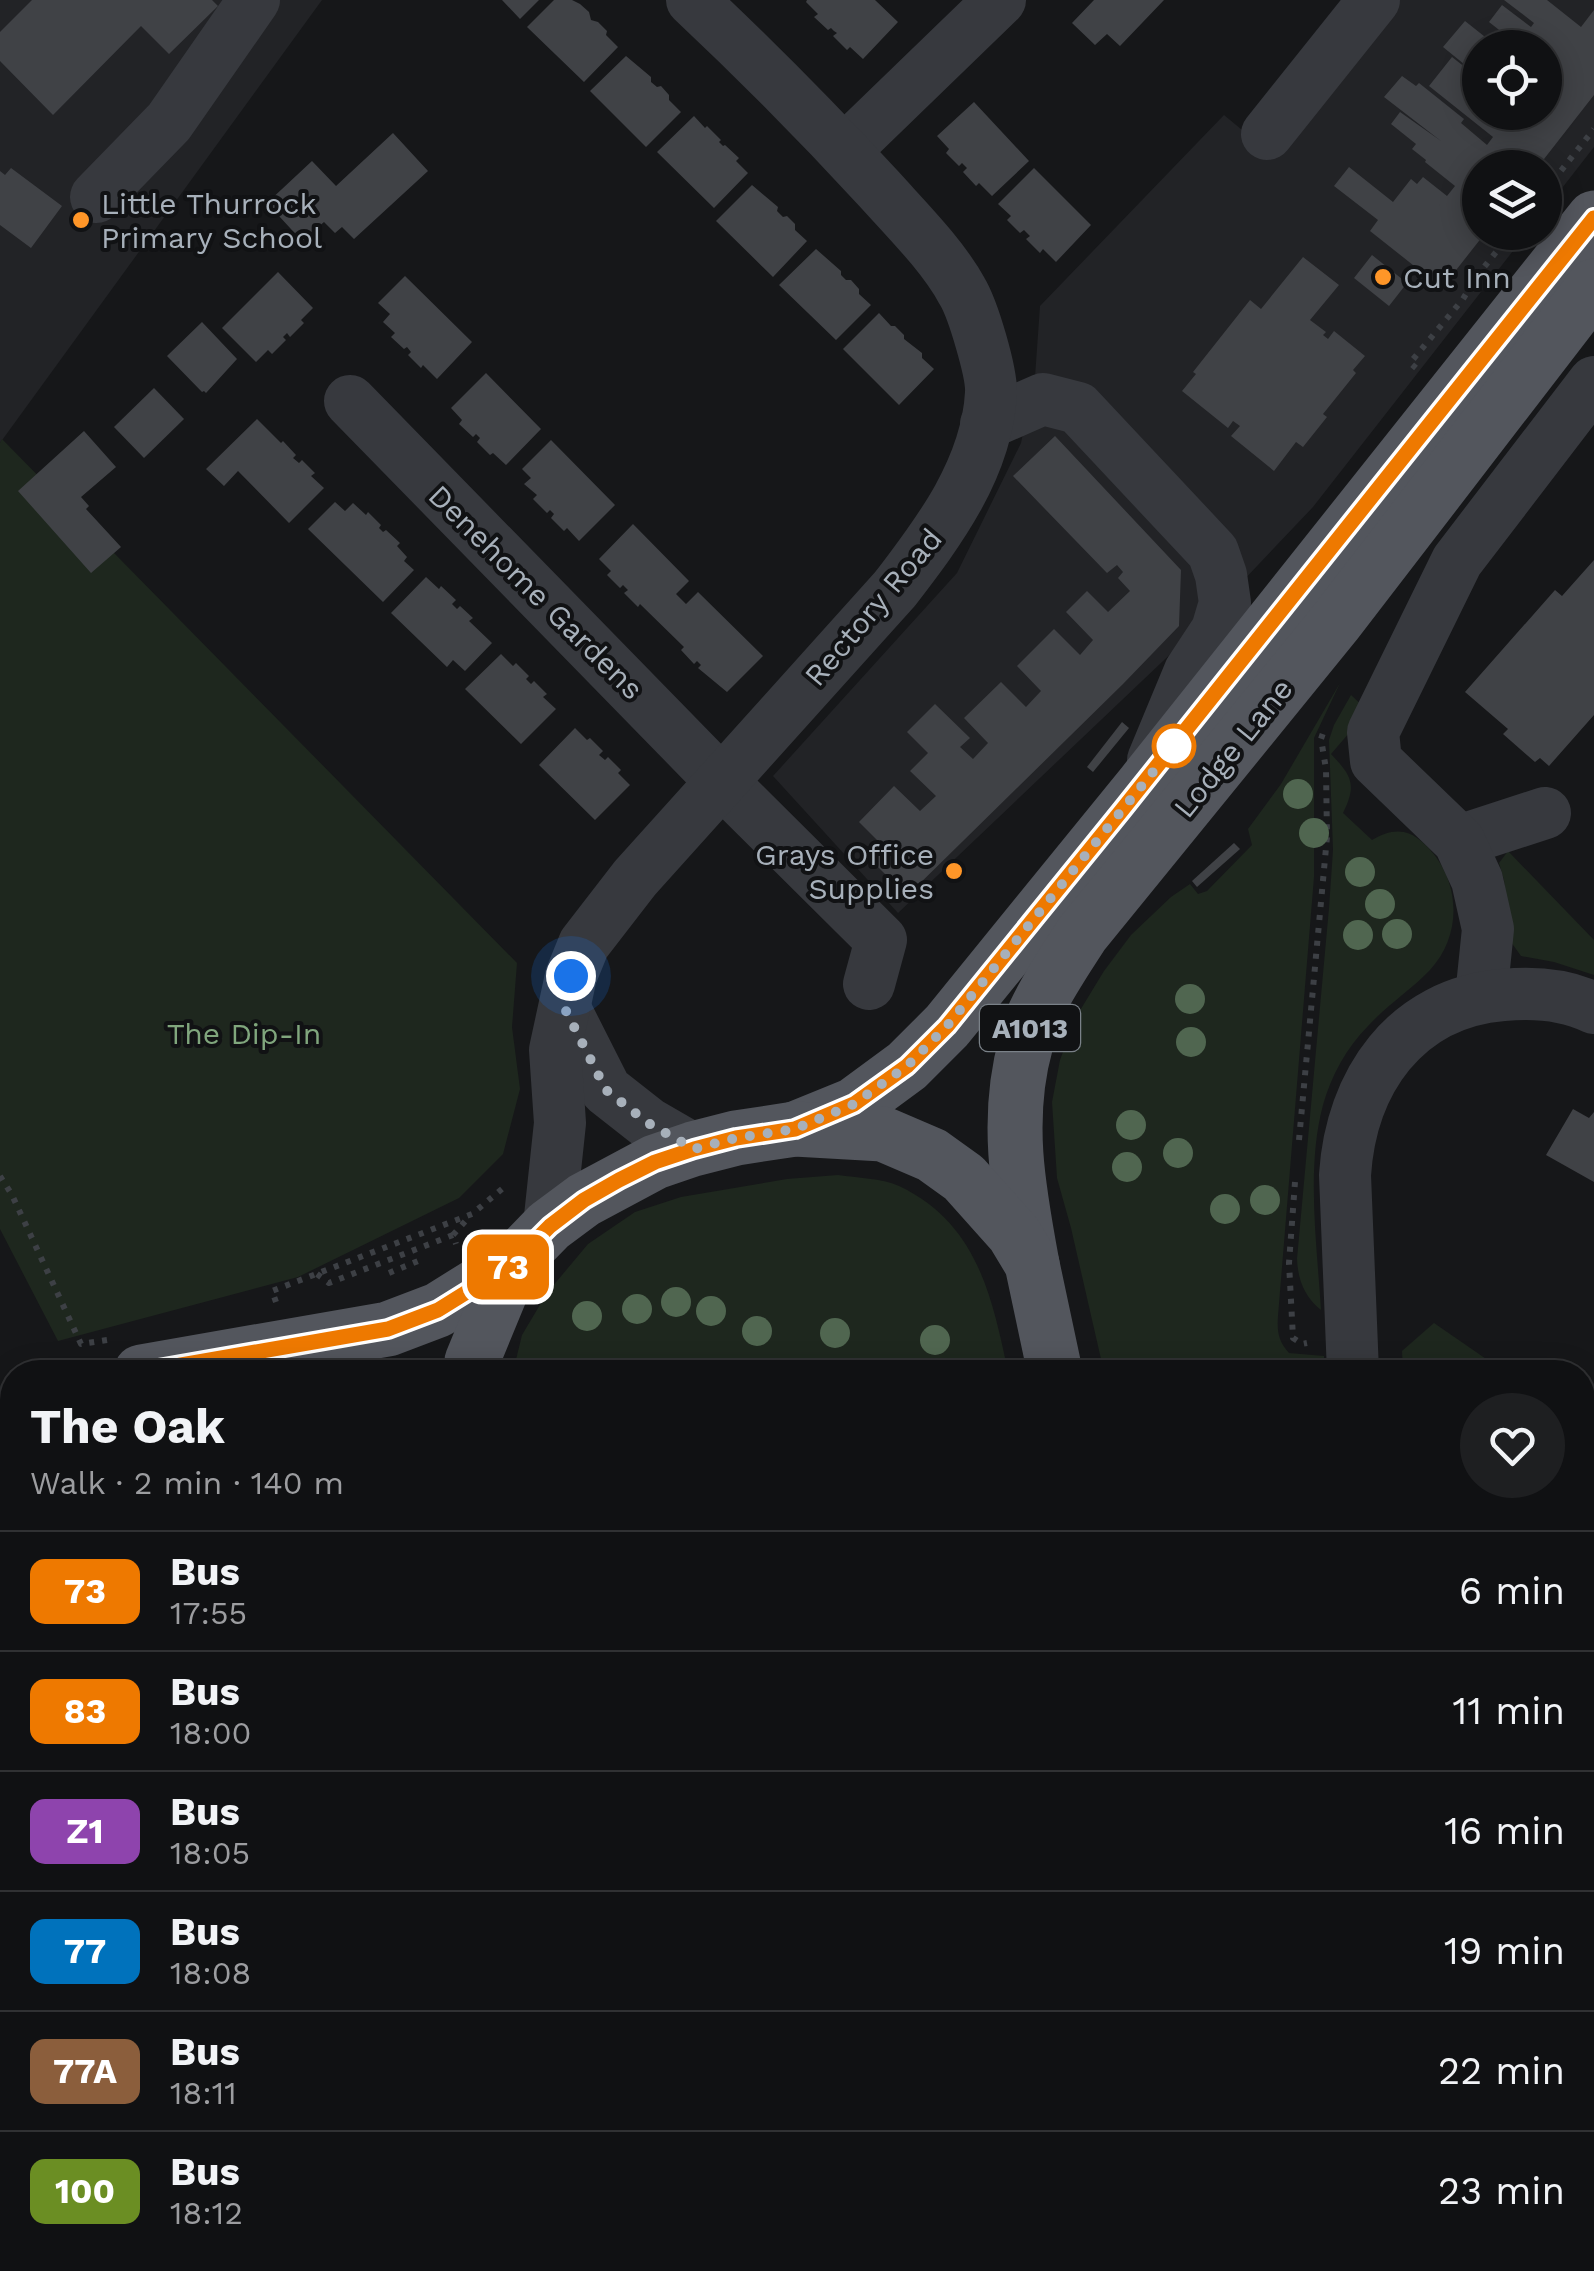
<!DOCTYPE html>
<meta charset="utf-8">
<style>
body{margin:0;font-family:"Work Sans",sans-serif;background:#1e1f21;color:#f1f3f6;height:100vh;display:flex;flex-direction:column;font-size:38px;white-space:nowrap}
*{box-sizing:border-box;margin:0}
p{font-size:32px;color:#9c9da0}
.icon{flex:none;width:55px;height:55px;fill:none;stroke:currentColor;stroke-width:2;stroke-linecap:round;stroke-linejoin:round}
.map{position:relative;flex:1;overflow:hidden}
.side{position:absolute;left:0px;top:1360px;width:1595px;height:912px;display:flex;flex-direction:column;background:#101113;border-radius:40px 40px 0 0;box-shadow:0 5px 25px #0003,0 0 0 2px #303133}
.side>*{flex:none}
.badge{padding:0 20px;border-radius:15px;font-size:35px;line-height:65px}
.tools{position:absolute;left:1462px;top:30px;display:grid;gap:20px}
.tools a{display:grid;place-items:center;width:100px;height:100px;border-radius:50%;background:#101113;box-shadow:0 5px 25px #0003,0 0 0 2px #303133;font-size:50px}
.you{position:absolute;width:50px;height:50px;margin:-25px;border:8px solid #fff;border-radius:50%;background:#1a73e8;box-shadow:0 0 0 15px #1a73e833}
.map>.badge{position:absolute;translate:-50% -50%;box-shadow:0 0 0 5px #fff}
.round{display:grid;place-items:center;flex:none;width:105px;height:105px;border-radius:52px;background:#1e1f21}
.summary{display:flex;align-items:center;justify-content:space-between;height:170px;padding:0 30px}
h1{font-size:48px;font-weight:700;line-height:75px}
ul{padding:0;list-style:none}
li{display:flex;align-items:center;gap:30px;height:120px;padding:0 30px;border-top:2px solid #303133}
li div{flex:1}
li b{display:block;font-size:38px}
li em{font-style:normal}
li .badge{min-width:110px;font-weight:700;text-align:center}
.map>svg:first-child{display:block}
.built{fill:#222326;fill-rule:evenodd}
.green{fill:#1e271e}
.building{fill:#404246}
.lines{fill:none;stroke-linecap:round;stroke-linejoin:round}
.path{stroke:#3d4045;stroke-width:6;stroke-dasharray:5 8;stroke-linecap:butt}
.minor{stroke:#37393e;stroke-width:52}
.major{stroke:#53565d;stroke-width:55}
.tree{fill:#506650}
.line-casing{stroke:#fff;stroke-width:22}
.line{stroke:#ee7900;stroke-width:15}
.walk{stroke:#a7b0ba;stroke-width:10;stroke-dasharray:0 18}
.poi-dot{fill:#ff9628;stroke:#111214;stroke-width:4}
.stop-dot{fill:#fff;stroke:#ee7900;stroke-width:5}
.labels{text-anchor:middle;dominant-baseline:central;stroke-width:8;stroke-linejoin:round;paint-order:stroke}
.shield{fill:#111214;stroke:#7a8188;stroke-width:2.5}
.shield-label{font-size:28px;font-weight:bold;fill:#a7b0ba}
.poi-label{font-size:30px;fill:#a7b0ba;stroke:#111214;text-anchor:start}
.street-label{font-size:30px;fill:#a7b0ba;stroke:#111214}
.park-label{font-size:30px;fill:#80a67d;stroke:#111214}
</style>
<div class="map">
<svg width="1594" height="2271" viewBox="0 0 1594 2271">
<rect width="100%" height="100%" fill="#161719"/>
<!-- built -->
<g class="built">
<path d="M0,0H322L0,443Z"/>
<path d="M1364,0H1594V147L1545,210V168H1480V232L1527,233L1313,507L1203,623L898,913L773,776L957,573L1021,443L1035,377L1040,306L1224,115L1253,139ZM1480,48H1545V112H1480Z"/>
</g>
<!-- green -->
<g class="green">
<path d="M2,439L517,963L512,1027L520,1089L503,1154L459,1198L298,1277L58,1341L0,1229V443Z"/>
<path d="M1340,683L1314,738V877L1278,1316C1277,1331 1278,1341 1289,1353L1324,1356L1325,1372H1104L1071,1228L1057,1178L1052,1102L1060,1060L1076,1017L1104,971L1131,935L1171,897L1190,884L1198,894L1207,891L1252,845L1248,829L1281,784Z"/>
<path d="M1351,695L1368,711L1331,754C1352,776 1357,785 1343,813L1372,840C1389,830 1405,827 1421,841C1460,874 1465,932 1430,970C1411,990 1387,1005 1368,1026C1347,1047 1331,1076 1323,1105C1306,1168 1317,1245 1321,1310C1304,1296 1298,1280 1297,1259L1329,908L1333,850L1329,740L1334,725Z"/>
<path d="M1508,851L1594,940V975L1554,962L1521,956L1511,942L1504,880L1499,863Z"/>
<path d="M838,1175C857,1178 881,1178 899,1186C977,1223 992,1296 1008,1372H513L522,1335L547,1293L588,1244L635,1212L681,1197L787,1179Z"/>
<path d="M1434,1323L1505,1372H1403L1402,1351Z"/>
<path d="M1583,1426L1594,1434V1523L1583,1545Z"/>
<path d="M1582,1651L1594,1658V1734L1583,1756Z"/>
<path d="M1583,1795L1594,1801V2271H573L576,2260H1582Z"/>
<path d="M29,2260H425L421,2271H8Z"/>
</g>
<!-- building -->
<g class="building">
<path d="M32,0H212L218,6L169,54L141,26L53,115L0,61V32Z"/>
<path d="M502,0H539L520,19Z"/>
<path d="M554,0H572L580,4L589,12L591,20L598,22L607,31L606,35L618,47L584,82L527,27Z"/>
<path d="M807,0H875L898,22L863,59L850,47L847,50L833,36L837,33L834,31L831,28L828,30L814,17L818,14L806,2Z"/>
<path d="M1094,0H1164L1120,46L1107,34L1095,45L1072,23Z"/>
<path d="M1504,0H1547L1581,27L1594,10V95L1537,168H1480V232H1486L1442,288L1370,231L1378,220L1334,186L1349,167L1393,202L1411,179L1417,184L1423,177L1447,196L1455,186L1425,162L1426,160L1412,149L1416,144L1391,124L1400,112L1441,141L1384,97L1402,76L1416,86L1419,83L1464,119L1461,123L1487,145L1493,137L1429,86L1452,57L1480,79V112H1545V72L1548,68L1545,66V48H1522L1489,22L1502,5L1531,27L1534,23Z"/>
<path d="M1465,21L1499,48H1480V77L1443,47Z"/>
<path d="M626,56L651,77V82L657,87L661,86L669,95V100L681,112L646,147L590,91Z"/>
<path d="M974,102L1029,161L992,196L979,183L976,186L963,172L967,168L962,163L959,166L946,153L949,149L937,136Z"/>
<path d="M694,116L705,128L707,126L721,140L719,142L723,146L725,145L739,158L736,161L748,173L714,208L657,152Z"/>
<path d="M393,133L428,171L354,239L342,227L335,233L324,222L302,241L267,203L312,161L336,186Z"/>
<path d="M11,168L62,206L31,248L0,225V171L5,175Z"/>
<path d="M1034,168L1091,225L1056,262L1043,249L1040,253L1026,239L1030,236L1024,230L1020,233L1007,220L1011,216L998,204Z"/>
<path d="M752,185L778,207L777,211L783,217L787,216L795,224V230L807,241L773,277L716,221Z"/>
<path d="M816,249L841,271V275L846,280H851L859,289V294L871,305L836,340L779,285Z"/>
<path d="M1372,255L1407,283L1389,306L1354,278Z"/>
<path d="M1303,257L1339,285L1310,320L1326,332L1323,335L1328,339L1334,331L1365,356L1353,370L1356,373L1323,414L1327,417L1303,447L1296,442L1274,471L1231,436L1240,426L1233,421L1228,428L1182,391L1196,374L1193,372L1250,300L1261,309Z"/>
<path d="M278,272L313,308L301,320L304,323L290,337L287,333L283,337L286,340L272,354L268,350L256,362L222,328Z"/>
<path d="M405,276L472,342L437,379L423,365L421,368L408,355L411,352L407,347L404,349L391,337L395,333L383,322L390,314L378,303Z"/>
<path d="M879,313L891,326H895L904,335V339L922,353V358L934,369L899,405L843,349Z"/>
<path d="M202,322L237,359L206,393L204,391L202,392L167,356Z"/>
<path d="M486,373L541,429L506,465L493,453L490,455L477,442L480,438L476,434L473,437L459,424L462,420L451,408Z"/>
<path d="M154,388L184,419L144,458L114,427Z"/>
<path d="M257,419L281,443L283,441L296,455L293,458L299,463L302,460L315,473L311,476L324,488L289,523L238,471L224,486L206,469Z"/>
<path d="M84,431L116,467L81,497L89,506L86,509L121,547L91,573L18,491Z"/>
<path d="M1055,436L1181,570L1179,626L1123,684L907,896L870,859L883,846L859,822L894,786L920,811L936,796L910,771L928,753L907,732L935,704L970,738L960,747L973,759L988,743L964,718L1001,682L1026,707L1041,691L1017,666L1054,629L1080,655L1093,640L1066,612L1087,591L1108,612L1130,591L1118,578L1123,572L1117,565L1107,573L1013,476Z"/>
<path d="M551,440L615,505L579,541L567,528L564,531L551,518L554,514L550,510L547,513L533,499L537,495L524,484L531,478L522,469Z"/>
<path d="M335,502L345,511L353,503L366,515L368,512L381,525L379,528L383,532L386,530L400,543L397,546L407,557L404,561L414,570L383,602L308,529Z"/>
<path d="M633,524L689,581L676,594L686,604L698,592L763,656L727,692L698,668L701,665L697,661L694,664L681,650L684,647L640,604L638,607L624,593L628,590L623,585L620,588L607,575L611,571L599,559Z"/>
<path d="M1594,560V715L1549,766L1540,758L1535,762L1503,734L1508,729L1465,692L1555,590L1562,596Z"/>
<path d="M426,577L439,589L441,586L456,600L452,604L457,609L460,606L473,618L469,621L492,643L465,671L453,660L447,667L391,613Z"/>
<path d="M501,654L513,666L516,663L529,676L526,679L531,684L534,681L547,694L543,697L556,709L521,744L465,689Z"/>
<path d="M1122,722L1129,728L1093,772L1087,767Z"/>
<path d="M575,728L587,740L590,738L603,751L599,755L605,760L608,757L621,770L618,773L630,785L595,820L539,765Z"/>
<path d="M1234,843L1240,849L1197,887L1192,881Z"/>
<path d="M1573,1109L1589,1118L1594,1112V1182L1546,1155Z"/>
<path d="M4,1603L7,1613L12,1611V1651L6,1653L12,1676L0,1681V1604Z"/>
<path d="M12,1983V2014L0,2007Z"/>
<path d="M12,2171V2223L0,2190V2175Z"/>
</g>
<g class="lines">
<!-- path -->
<g class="path">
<path d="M1545,191L1594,129"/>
<path d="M1416,368L1410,363L1463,299L1477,276L1512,232"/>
<path d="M1299,1140L1327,837L1326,769L1321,739L1324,730"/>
<path d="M0,1176L12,1195L81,1344L107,1340"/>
<path d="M1295,1182L1289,1263L1293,1338L1302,1344L1307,1343"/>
<path d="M453,1235L469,1217"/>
<path d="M389,1273L423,1259"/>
<path d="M317,1274L329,1283L453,1235L456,1244"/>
<path d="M276,1302L272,1291L472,1214L508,1184"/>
<path d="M131,2271L142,2260"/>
<path d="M444,2271L448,2260"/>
</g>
<!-- minor -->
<g class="minor">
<path d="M1267,134L1374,0"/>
<path d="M844,151L1000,0"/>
<path d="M96,197L169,122L254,0"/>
<path d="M350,401L722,782L881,940L869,984"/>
<path d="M986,424L1043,399L1078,408L1213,552L1221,575L1225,603L1217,630L1190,671L1153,760"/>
<path d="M1459,841L1545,813"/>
<path d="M1481,997L1488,929L1477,880L1459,841L1376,761L1373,732L1457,561L1594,382"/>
<path d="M565,1009L606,1090L648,1123L693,1149"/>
<path d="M549,1226L560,1123L555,1050L571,976L584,944L635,878L895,589C939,532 987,468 991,393C992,373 973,309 962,291C943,256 907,220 880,190C820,125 757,61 692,0"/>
<path d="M1353,1372L1345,1175C1351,1082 1405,1003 1503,995C1534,992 1565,994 1594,1008"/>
</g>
<!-- major -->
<g class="major">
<path d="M795,1129L854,1105L907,1066L947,1026L1143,785L1594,218"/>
<path d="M1032,1264C1018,1189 1005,1118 1026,1043C1029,1033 1031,1022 1035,1013C1048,985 1066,959 1082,934L1335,623L1594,286"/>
<path d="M141,1372L388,1329L438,1310L512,1264"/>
<path d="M472,1372V1361L512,1264L549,1226L584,1200L655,1162L693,1149L736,1138L795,1129L883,1134L932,1155L964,1178L1014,1234L1032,1264L1055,1372"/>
<path d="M0,1417L12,1413"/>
<path d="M0,1464L12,1460"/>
<path d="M508,2271L515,2260"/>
</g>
</g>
<!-- trees -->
<g class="tree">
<circle cx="1298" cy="794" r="15"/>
<circle cx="1314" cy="833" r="15"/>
<circle cx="1360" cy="872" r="15"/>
<circle cx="1380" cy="904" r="15"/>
<circle cx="1397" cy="934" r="15"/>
<circle cx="1358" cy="935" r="15"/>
<circle cx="1190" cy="999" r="15"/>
<circle cx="1191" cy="1042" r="15"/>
<circle cx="1131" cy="1125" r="15"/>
<circle cx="1178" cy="1153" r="15"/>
<circle cx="1127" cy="1167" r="15"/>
<circle cx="1265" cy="1200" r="15"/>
<circle cx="1225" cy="1209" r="15"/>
<circle cx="676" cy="1302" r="15"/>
<circle cx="637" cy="1309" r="15"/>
<circle cx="711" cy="1311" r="15"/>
<circle cx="587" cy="1316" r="15"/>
<circle cx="757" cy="1331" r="15"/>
<circle cx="835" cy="1333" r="15"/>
<circle cx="935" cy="1340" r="15"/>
</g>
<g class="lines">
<!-- line casing -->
<g class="line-casing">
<path id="line" d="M141,1372L388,1329L438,1310L512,1264L550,1226L584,1200L619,1180L655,1162L694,1149L736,1138L795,1129L854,1104L907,1066L947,1026L1122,810L1594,218"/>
</g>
<!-- line -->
<use href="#line" class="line"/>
<!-- walk -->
<path class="walk" d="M571,976L565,1009L606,1090L648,1123L694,1149L736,1138L795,1129L854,1104L907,1066L947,1026L1174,746"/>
</g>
<!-- markers -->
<g class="poi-dot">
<circle cx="81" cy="220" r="10"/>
<circle cx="1383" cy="277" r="10"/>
<circle cx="954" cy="871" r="10"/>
</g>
<circle class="stop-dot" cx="1174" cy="746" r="20"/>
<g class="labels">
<!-- shield labels -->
<rect class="shield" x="980" y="1005" width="100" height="46" rx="8"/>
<g class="shield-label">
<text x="1030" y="1028">A1013</text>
</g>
<!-- poi labels -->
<g class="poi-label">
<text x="101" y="203">Little Thurrock<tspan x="101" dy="34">Primary School</tspan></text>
<text x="1403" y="277">Cut Inn</text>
<text x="934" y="854" text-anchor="end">Grays Office<tspan x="934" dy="34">Supplies</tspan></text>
</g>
<!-- street labels -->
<g class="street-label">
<text transform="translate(536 592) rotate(45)">Denehome Gardens</text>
<text transform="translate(873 607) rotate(-50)">Rectory Road</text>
<text transform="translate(1233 748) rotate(-51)">Lodge Lane</text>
</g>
<!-- park labels -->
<g class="park-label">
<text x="244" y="1033">The Dip-In</text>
</g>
</g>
</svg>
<div class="tools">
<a><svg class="icon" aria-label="locate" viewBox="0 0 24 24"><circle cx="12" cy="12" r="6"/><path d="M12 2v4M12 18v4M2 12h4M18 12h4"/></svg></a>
<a><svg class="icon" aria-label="layers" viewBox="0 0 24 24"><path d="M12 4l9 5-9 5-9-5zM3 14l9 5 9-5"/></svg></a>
</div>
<div class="you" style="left:571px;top:976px"></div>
<b class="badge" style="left:508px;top:1267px;background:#ee7900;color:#fff">73</b>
<section class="side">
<div class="summary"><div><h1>The Oak</h1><p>Walk · 2 min · 140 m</p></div><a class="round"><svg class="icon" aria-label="heart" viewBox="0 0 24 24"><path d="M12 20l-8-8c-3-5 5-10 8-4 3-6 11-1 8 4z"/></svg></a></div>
<ul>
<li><span class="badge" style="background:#ee7900;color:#fff">73</span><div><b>Bus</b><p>17:55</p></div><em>6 min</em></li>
<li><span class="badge" style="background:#ee7900;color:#fff">83</span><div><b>Bus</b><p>18:00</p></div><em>11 min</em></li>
<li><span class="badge" style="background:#8e44ad;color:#fff">Z1</span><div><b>Bus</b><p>18:05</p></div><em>16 min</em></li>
<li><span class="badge" style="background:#0072bc;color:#fff">77</span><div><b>Bus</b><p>18:08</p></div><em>19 min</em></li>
<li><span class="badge" style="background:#8b5e3c;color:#fff">77A</span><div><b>Bus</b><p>18:11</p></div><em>22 min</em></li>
<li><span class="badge" style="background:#6b8e23;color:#fff">100</span><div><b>Bus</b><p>18:12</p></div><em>23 min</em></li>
</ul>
</section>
</div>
